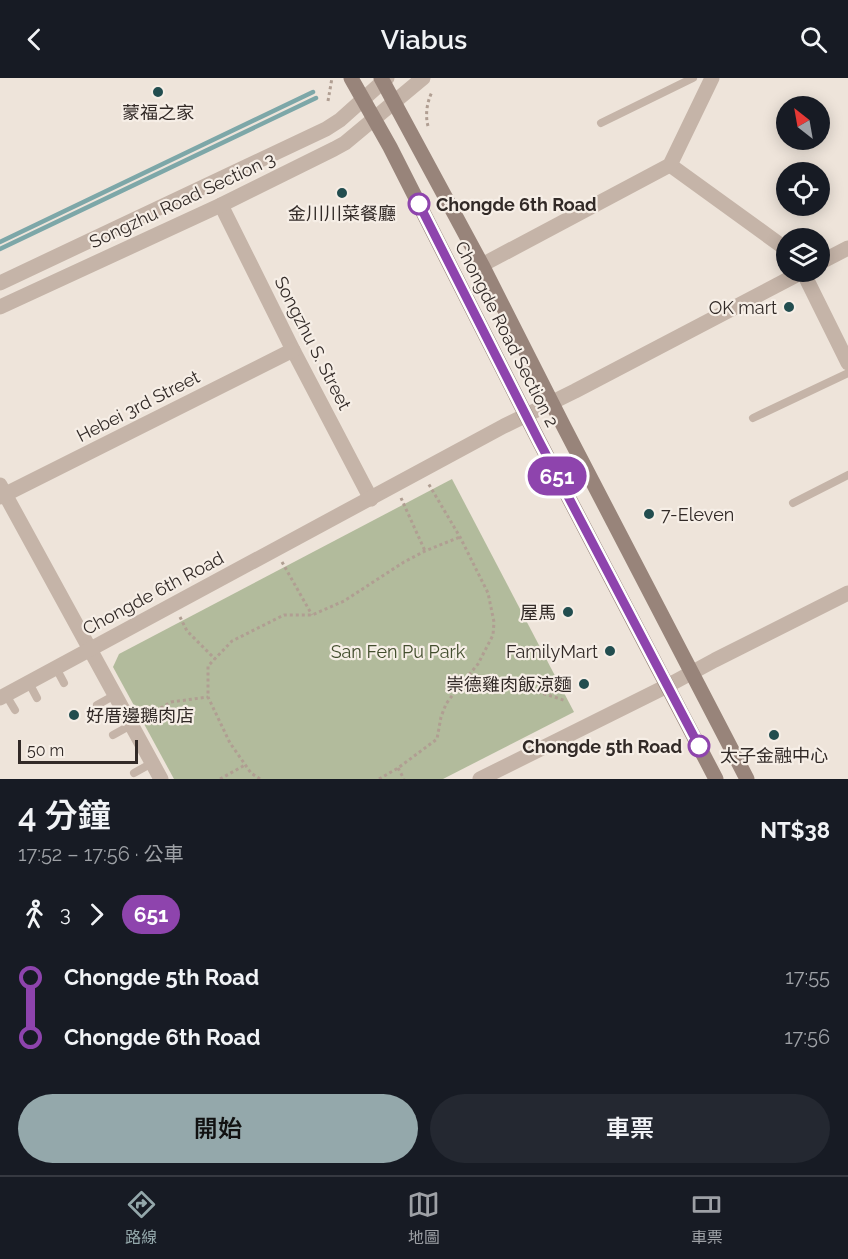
<!DOCTYPE html>
<html lang="zh-TW">
<meta charset="utf-8">
<style>
body{margin:0;font-family:Raleway,"Noto Sans TC",sans-serif;background:#242831;color:#f1f3f6;height:100vh;display:flex;flex-direction:column;font-size:22px;white-space:nowrap}
*{box-sizing:border-box;margin:0}
p{font-size:20px;color:#9ea1a6}
.icon{flex:none;width:33px;height:33px;fill:none;stroke:currentColor;stroke-width:2;stroke-linecap:round;stroke-linejoin:round}
.map{position:relative;height:701px;overflow:hidden}
.details{display:flex;flex-direction:column;background:#171b24;flex:1}
.details>*{flex:none}
.badge{padding:0 12px;border-radius:20px;font-size:21px;line-height:39px}
.needle{width:39px;rotate:329deg}
.controls{position:absolute;left:776px;top:18px;display:grid;gap:12px}
.controls a{display:grid;place-items:center;width:54px;height:54px;border-radius:50%;background:#171b24;box-shadow:0 3px 15px #0003;font-size:30px}
.scale{position:absolute;left:18px;bottom:15px;width:120px;box-sizing:border-box;padding-left:6px;border:3px solid #322a27;border-top:0;font-size:16px;line-height:21px;white-space:nowrap;color:#322a27;-webkit-text-stroke:4px #f6eee6;paint-order:stroke}
.map>.badge{position:absolute;translate:-50% -50%;box-shadow:0 0 0 3px #fff}
.legs{display:flex;align-items:center;gap:9px;height:66px;padding:0 18px;font-size:20px}
.legs p{margin-inline-start:auto}
.headline{display:flex;align-items:center;justify-content:space-between;height:102px;padding:0 18px}
h1{font-size:33px;font-weight:600;line-height:45px}
.primary-button{display:flex;gap:12px;margin-top:auto;padding:12px 18px}
.primary-button a{flex:1;height:69px;border-radius:36px;background:#94a8ab;color:#111;font-size:24px;font-weight:600;line-height:69px;text-align:center}
.primary-button a+a{background:#242831;color:#f1f3f6}
ul{padding:0 18px;list-style:none}
li{display:flex;align-items:center;gap:21px;height:60px;font-size:22px}
li i{display:grid;place-items:center;width:9px;height:100%;margin:0 8px;background:currentColor}
li i::after{content:'';width:15px;height:15px;margin:-8px;border:4px solid;border-radius:50%;background:#171b24}
li p{margin-inline-start:auto}
li:first-child i{background:linear-gradient(#0000 50%,currentColor 0)}
li:last-child i{background:linear-gradient(currentColor 50%,#0000 0)}
header{display:flex;justify-content:space-between;align-items:center;height:78px;padding:0 18px;background:#171b24;font-size:27px;font-weight:600}
.menu{display:flex;justify-content:space-around;align-items:center;height:84px;border-top:2px solid #363941;background:#171b24;font-size:16px;color:#9ea1a6}
.menu a{display:grid;justify-items:center;gap:3px}
.menu .current{color:#94a8ab}
.map>svg:first-child{display:block}
.green{fill:#b2bb9c}
.lines{fill:none;stroke-linecap:round;stroke-linejoin:round}
.stream{stroke:#7da7a8;stroke-width:4.5}
.path{stroke:#b09e92;stroke-width:3;stroke-dasharray:3 3;stroke-linecap:butt}
.service{stroke:#c5b4a8;stroke-width:8}
.minor{stroke:#c5b4a8;stroke-width:15}
.tertiary{stroke:#c5b4a8;stroke-width:15}
.secondary{stroke:#98847a;stroke-width:15}
.line-1-casing{stroke:#fff;stroke-width:14}
.line-1{stroke:#8e44ad;stroke-width:9}
.poi-dot{fill:#224d4f;stroke:#f6eee6;stroke-width:2}
.stop-1-dot{fill:#fff;stroke:#8e44ad;stroke-width:3}
.labels{text-anchor:middle;dominant-baseline:central;stroke-width:4.5;stroke-linejoin:round;paint-order:stroke}
.poi-label{font-size:18px;fill:#322a27;stroke:#f6eee6;text-anchor:end}
.street-label{font-size:18px;fill:#322a27;stroke:#f6eee6}
.stop-label{font-size:18px;font-weight:bold;fill:#322a27;stroke:#f6eee6;text-anchor:start}
.park-label{font-size:18px;fill:#434e2e;stroke:#f6eee6}
</style>
<header><svg class="icon" aria-label="back" viewBox="0 0 24 24"><path d="M15 5l-7 7 7 7"/></svg>Viabus<svg class="icon" aria-label="search" viewBox="0 0 24 24"><circle cx="10" cy="10" r="6"/><path d="M15 15l6 6"/></svg></header>
<div class="map">
<svg width="848" height="701" viewBox="0 0 848 701">
<rect width="100%" height="100%" fill="#eee4da"/>
<!-- green -->
<path class="green" d="M452,401L574,634L443,701H174L113,589L119,576Z"/>
<g class="lines">
<!-- stream -->
<g class="stream">
<path d="M0,164L313,14"/>
<path d="M0,171L316,20"/>
</g>
<!-- path -->
<g class="path">
<path d="M328,23L332,0"/>
<path d="M428,48C425,37 427,24 432,14"/>
<path d="M401,420L425,473"/>
<path d="M282,484L312,537"/>
<path d="M180,539L187,553L215,581"/>
<path d="M468,597C481,604 495,607 510,608C527,610 549,617 566,623"/>
<path d="M145,639L171,624L208,619"/>
<path d="M398,690L404,701"/>
<path d="M220,701L245,687"/>
<path d="M260,701L251,695L230,665L208,619V588L232,563L284,537H312L344,523L404,484L425,473L460,459"/>
<path d="M379,701L398,690L437,661L441,639L446,626L457,611L478,586L493,557L494,544L488,515L460,459L428,405"/>
</g>
<!-- service -->
<g class="service">
<path d="M601,45L693,0"/>
<path d="M753,340L848,295"/>
<path d="M793,425L848,397"/>
<path d="M56,590L64,605"/>
<path d="M29,605L37,620"/>
<path d="M6,617L15,632"/>
<path d="M97,627L115,617"/>
<path d="M113,657L131,647"/>
<path d="M134,695L152,685"/>
</g>
<!-- minor -->
<g class="minor">
<path d="M670,87L786,171"/>
<path d="M221,127L293,272L371,421"/>
<path d="M819,185L848,170"/>
<path d="M482,187L670,87L712,0"/>
<path d="M803,194L848,285"/>
<path d="M0,407L161,701"/>
<path d="M0,419L293,272"/>
<path d="M0,620L504,348L575,313L802,194"/>
<path d="M480,701L667,608L715,582L848,515"/>
</g>
<!-- tertiary -->
<g class="tertiary">
<path d="M0,205L326,51L340,42L387,0"/>
<path d="M0,229L221,127L334,71L345,65L423,0"/>
</g>
<!-- secondary -->
<g class="secondary">
<path d="M351,0L390,69L539,363L716,701"/>
<path d="M381,0L482,187L564,349L747,701"/>
</g>
</g>
<g class="lines">
<!-- line-1 casing -->
<g class="line-1-casing">
<path id="line-1" d="M419,126L539,363L699,668"/>
</g>
<!-- line-1 -->
<use href="#line-1" class="line-1"/>
</g>
<!-- markers -->
<g class="poi-dot">
<circle cx="158" cy="14" r="6"/>
<circle cx="342" cy="115" r="6"/>
<circle cx="789" cy="229" r="6"/>
<circle cx="649" cy="436" r="6"/>
<circle cx="568" cy="534" r="6"/>
<circle cx="610" cy="573" r="6"/>
<circle cx="584" cy="606" r="6"/>
<circle cx="74" cy="637" r="6"/>
<circle cx="774" cy="657" r="6"/>
</g>
<g class="stop-1-dot">
<circle cx="419" cy="126" r="10"/>
<circle cx="699" cy="668" r="10"/>
</g>
<g class="labels">
<!-- poi labels -->
<g class="poi-label">
<text x="158" y="34" text-anchor="middle">蒙福之家</text>
<text x="342" y="135" text-anchor="middle">金川川菜餐廳</text>
<text x="777" y="229">OK mart</text>
<text x="661" y="436" text-anchor="start">7-Eleven</text>
<text x="556" y="534">屋馬</text>
<text x="598" y="573">FamilyMart</text>
<text x="572" y="606">崇德雞肉飯涼麵</text>
<text x="86" y="637" text-anchor="start">好厝邊鵝肉店</text>
<text x="774" y="677" text-anchor="middle">太子金融中心</text>
</g>
<!-- street labels -->
<g class="street-label">
<text transform="translate(182 122) rotate(-25)">Songzhu Road Section 3</text>
<text transform="translate(507 256) rotate(63)">Chongde Road Section 2</text>
<text transform="translate(313 265) rotate(63)">Songzhu S. Street</text>
<text transform="translate(138 328) rotate(-27)">Hebei 3rd Street</text>
<text transform="translate(153 515) rotate(-28)">Chongde 6th Road</text>
</g>
<!-- stop labels -->
<g class="stop-label">
<text x="436" y="126">Chongde 6th Road</text>
<text x="682" y="668" text-anchor="end">Chongde 5th Road</text>
</g>
<!-- park labels -->
<g class="park-label">
<text x="398" y="573">San Fen Pu Park</text>
</g>
</g>
</svg>
<div class="controls">
<a><svg class="needle" viewBox="-14 -14 28 28"><path d="M0-13l5 13h-10z" fill="#e53935"/><path d="M0 13l5-13h-10z" fill="#9ea1a6"/></svg></a>
<a><svg class="icon" aria-label="locate" viewBox="0 0 24 24"><circle cx="12" cy="12" r="6"/><path d="M12 2v4M12 18v4M2 12h4M18 12h4"/></svg></a>
<a><svg class="icon" aria-label="layers" viewBox="0 0 24 24"><path d="M12 4l9 5-9 5-9-5zM3 14l9 5 9-5"/></svg></a>
</div>
<div class="scale">50 m</div>
<b class="badge" style="left:557px;top:398px;background:#8e44ad;color:#fff">651</b>
</div>
<section class="details">
<div class="headline"><div><h1>4 分鐘</h1><p>17:52 – 17:56 · 公車</p></div><b>NT$38</b></div>
<div class="legs"><svg class="icon" aria-label="walk" viewBox="0 0 24 24"><circle cx="13" cy="4" r="2"/><path d="M13 8l-2 6 4 7M11 14l-3 7M7 12l3-4h3l4 4"/></svg>3<svg class="icon" aria-label="forward" viewBox="0 0 24 24"><path d="M9 5l7 7-7 7"/></svg><b class="badge" style="background:#8e44ad;color:#fff">651</b></div>
<ul>
<li><i style="color:#8e44ad"></i><b>Chongde 5th Road</b><p>17:55</p></li>
<li><i style="color:#8e44ad"></i><b>Chongde 6th Road</b><p>17:56</p></li>
</ul>
<div class="primary-button"><a>開始</a><a>車票</a></div>
</section>
<nav class="menu">
<a class="current"><svg class="icon" aria-label="directions" viewBox="0 0 24 24"><path d="M12 3l9 9-9 9-9-9zM9 14v-3h6M13 9l2 2-2 2"/></svg>路線</a>
<a><svg class="icon" aria-label="map" viewBox="0 0 24 24"><path d="M3 6l6-2 6 2 6-2v14l-6 2-6-2-6 2zM9 4v14M15 6v14"/></svg>地圖</a>
<a><svg class="icon" aria-label="tickets" viewBox="0 0 24 24"><path d="M3 7h18v10H3zM15 7v10"/></svg>車票</a>
</nav>
